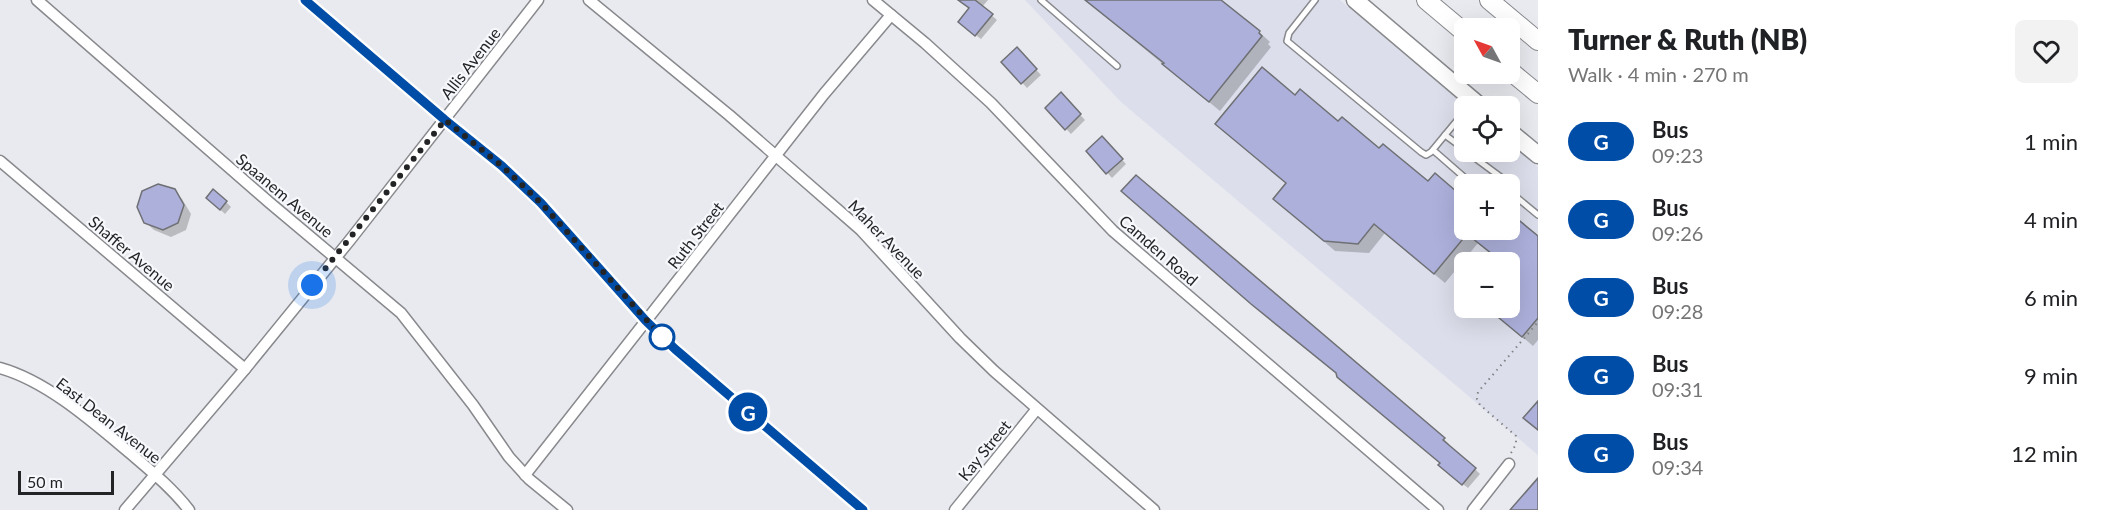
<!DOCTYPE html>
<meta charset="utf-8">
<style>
body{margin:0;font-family:Lato,sans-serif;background:#f2f2f2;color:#202124;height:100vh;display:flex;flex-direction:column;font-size:22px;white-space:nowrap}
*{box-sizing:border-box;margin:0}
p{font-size:20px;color:#757577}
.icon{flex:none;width:33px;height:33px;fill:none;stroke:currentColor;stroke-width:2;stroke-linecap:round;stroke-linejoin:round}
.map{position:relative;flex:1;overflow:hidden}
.sheet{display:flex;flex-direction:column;background:#fff;width:570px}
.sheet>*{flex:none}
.badge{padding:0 12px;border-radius:20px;font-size:21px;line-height:39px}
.needle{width:39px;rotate:310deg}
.buttons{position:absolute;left:1454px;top:18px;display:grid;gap:12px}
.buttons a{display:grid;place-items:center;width:66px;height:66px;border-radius:9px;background:#fff;box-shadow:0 6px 24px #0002;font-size:30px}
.scale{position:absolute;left:18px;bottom:15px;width:96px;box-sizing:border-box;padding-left:6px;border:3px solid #232425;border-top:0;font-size:16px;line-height:21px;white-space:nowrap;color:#232425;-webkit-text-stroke:4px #f6f8fc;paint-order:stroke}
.you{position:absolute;width:30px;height:30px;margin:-15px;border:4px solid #fff;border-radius:50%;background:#1a73e8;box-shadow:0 0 0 9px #1a73e833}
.map>.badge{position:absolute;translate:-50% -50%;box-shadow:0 0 0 3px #fff}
.round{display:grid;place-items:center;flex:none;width:63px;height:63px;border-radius:9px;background:#f2f2f2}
.overview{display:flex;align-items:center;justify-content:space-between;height:102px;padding:0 30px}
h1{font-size:28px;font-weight:800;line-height:45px}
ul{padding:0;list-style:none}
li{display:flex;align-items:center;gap:18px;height:78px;padding:0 30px}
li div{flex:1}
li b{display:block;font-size:22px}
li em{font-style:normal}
li .badge{min-width:66px;font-weight:700;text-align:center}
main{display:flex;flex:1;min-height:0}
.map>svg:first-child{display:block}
.built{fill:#dcdfeb;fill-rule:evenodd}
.shadow{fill:#0003}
.building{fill:#adb0db;stroke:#6f7074;stroke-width:1.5}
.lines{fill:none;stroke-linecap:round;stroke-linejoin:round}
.lane-casing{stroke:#88898d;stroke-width:8}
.street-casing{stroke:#88898d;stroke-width:13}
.secondary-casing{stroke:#88898d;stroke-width:19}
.primary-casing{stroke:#88898d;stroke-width:20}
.path{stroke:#818285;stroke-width:2;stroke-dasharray:1.5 4.5;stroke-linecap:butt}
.lane{stroke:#fff;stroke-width:5}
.street{stroke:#fff;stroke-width:10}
.secondary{stroke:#fff;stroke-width:16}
.primary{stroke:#fff;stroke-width:18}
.line-casing{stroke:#fff;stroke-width:14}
.line{stroke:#004da8;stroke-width:9}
.walk{stroke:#232425;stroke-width:6;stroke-dasharray:0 10.8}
.stop-dot{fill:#fff;stroke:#004da8;stroke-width:3}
.labels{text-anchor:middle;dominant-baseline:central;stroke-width:4.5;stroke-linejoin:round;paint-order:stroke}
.street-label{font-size:16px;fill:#232425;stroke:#f6f8fc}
</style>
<main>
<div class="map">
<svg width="1538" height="510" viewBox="0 0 1538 510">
<rect width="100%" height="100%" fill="#e9eaef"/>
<!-- built -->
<path class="built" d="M1025,0H1340L1465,106L1464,152H1509V143L1538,167V455L1121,102ZM1464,184H1509V230H1464ZM1464,262H1509V308H1464Z"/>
<!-- shadow -->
<g class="shadow">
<path d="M959,0H988L982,7L997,20L981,39L965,27L970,9Z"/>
<path d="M1085,0H1219L1259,32L1270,42L1268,44L1271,47L1220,111Z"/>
<path d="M1017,49L1041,75L1027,88L1003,62Z"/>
<path d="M1061,94L1085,120L1071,134L1047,108Z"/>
<path d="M1296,97L1428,183L1464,199V230H1509V214L1538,237V340L1533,346L1493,311L1495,308H1509V262H1502L1478,243L1445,283L1385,233L1369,253L1335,251L1286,209L1288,184L1227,134Z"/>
<path d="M1102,138L1126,164L1112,178L1088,152Z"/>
<path d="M1136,177L1444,439L1449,444L1448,446L1475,469L1480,474L1468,488L1445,470L1446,467L1338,374Z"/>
<path d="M174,190L182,199L191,214L186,230L171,237L154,230L145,222Z"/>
<path d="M226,202L231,207L225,214L213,203Z"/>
</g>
<!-- building -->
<g class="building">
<path d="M958,0H975L993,14L975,36L958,22L969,8Z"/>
<path d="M1085,0H1221L1260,31L1259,33L1262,36L1209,102L1162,64L1164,63Z"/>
<path d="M1017,47L1037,69L1021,84L1001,62Z"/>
<path d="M1262,67L1295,95L1300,89L1338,121L1342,117L1379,148L1383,144L1428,181L1435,173L1464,198V230H1509V212L1538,236V318L1522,337L1487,308H1509V262H1502L1467,234L1434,274L1374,224L1358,244L1324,241L1273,199L1286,183L1215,124Z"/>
<path d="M1061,92L1081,114L1065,130L1045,108Z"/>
<path d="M1102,136L1123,159L1106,174L1086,151Z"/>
<path d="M1136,175L1445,438L1443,440L1476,468L1462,485L1438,465L1440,463L1337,377L1336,373L1251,304L1121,191Z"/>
<path d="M158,184L175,189L184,205L178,223L163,230L144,223L137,207L142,191Z"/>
<path d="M213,189L227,201L220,210L206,198Z"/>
<path d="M1538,401V430L1523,418Z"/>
<path d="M1538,478V510H1510Z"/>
</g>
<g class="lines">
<!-- lane casing -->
<g class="lane-casing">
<g id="lane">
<path d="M1041,0L1117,66"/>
<path d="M1315,0L1289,33L1287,41L1421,152L1426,155L1431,152L1464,112"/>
<path d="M1445,135L1464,149"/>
<path d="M1433,150L1472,184"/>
<path d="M1467,152L1502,178V184"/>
<path d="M1515,196L1538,215"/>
</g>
</g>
<!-- street casing -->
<g class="street-casing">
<g id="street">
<path d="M37,0L270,203L401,313L473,405L509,457L529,479L567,510"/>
<path d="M305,0L445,120L502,166L541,203L646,321L675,349L863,510"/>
<path d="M589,0L729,115L861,230L960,338L994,371L1154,510"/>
<path d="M873,0L925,43L991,103L1113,231L1438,510"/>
<path d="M0,161L245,369"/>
<path d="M0,368C47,381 93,422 130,453C151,471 172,488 189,510"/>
<path d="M525,475L824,94L891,15"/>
<path d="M125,510L245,369L350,240L538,0"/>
<path d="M955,510L1036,410"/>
<path d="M1473,510L1509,464"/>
</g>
</g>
<!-- secondary casing -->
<g class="secondary-casing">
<g id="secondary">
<path d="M1355,0L1480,106"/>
<path d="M1509,131L1538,155"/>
</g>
</g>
<!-- primary casing -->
<g class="primary-casing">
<g id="primary">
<path d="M1426,0L1464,32"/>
<path d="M1489,0L1538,41"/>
<path d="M1509,70L1538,94"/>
</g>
</g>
<!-- path -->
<path class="path" d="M1511,453L1516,444V436L1480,405L1477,399L1478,392L1538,322"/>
<!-- lane -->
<use href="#lane" class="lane"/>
<!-- street -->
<use href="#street" class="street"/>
<!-- secondary -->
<use href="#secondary" class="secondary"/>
<!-- primary -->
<use href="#primary" class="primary"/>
</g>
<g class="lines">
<!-- line casing -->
<g class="line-casing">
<path id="line" d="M305,0L445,120L502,166L541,203L646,321L675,349L863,510"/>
</g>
<!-- line -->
<use href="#line" class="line"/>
<!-- walk -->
<path class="walk" d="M312,285L445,120L502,166L541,203L662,337"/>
</g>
<!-- markers -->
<circle class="stop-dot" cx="662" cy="337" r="12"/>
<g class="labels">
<!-- street labels -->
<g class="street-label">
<text transform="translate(470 63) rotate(-52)">Allis Avenue</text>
<text transform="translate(285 195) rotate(40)">Spaanem Avenue</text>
<text transform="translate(695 235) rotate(-52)">Ruth Street</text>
<text transform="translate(887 239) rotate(46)">Maher Avenue</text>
<text transform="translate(1159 250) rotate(41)">Camden Road</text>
<text transform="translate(132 253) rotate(40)">Shaffer Avenue</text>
<text transform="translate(109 420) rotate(38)">East Dean Avenue</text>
<text transform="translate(984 450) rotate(-51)">Kay Street</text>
</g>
</g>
</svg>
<div class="buttons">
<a><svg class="needle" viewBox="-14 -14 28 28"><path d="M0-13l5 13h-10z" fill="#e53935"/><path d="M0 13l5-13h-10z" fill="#757577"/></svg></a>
<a><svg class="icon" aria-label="locate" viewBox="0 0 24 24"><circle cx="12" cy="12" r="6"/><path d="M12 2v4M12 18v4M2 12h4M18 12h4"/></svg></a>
<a>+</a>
<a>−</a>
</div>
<div class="scale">50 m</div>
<div class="you" style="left:312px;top:285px"></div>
<b class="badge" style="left:748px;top:412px;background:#004da8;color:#fff">G</b>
</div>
<section class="sheet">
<div class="overview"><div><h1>Turner &amp; Ruth (NB)</h1><p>Walk · 4 min · 270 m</p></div><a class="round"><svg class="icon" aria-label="heart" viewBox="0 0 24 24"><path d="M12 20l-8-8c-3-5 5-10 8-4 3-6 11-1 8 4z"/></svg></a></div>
<ul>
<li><span class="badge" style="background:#004da8;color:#fff">G</span><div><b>Bus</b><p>09:23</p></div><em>1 min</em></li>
<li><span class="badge" style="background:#004da8;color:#fff">G</span><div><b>Bus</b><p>09:26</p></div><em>4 min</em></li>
<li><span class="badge" style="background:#004da8;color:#fff">G</span><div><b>Bus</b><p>09:28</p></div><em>6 min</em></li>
<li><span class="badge" style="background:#004da8;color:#fff">G</span><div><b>Bus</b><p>09:31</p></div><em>9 min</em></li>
<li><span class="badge" style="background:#004da8;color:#fff">G</span><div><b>Bus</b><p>09:34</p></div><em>12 min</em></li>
</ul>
</section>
</main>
